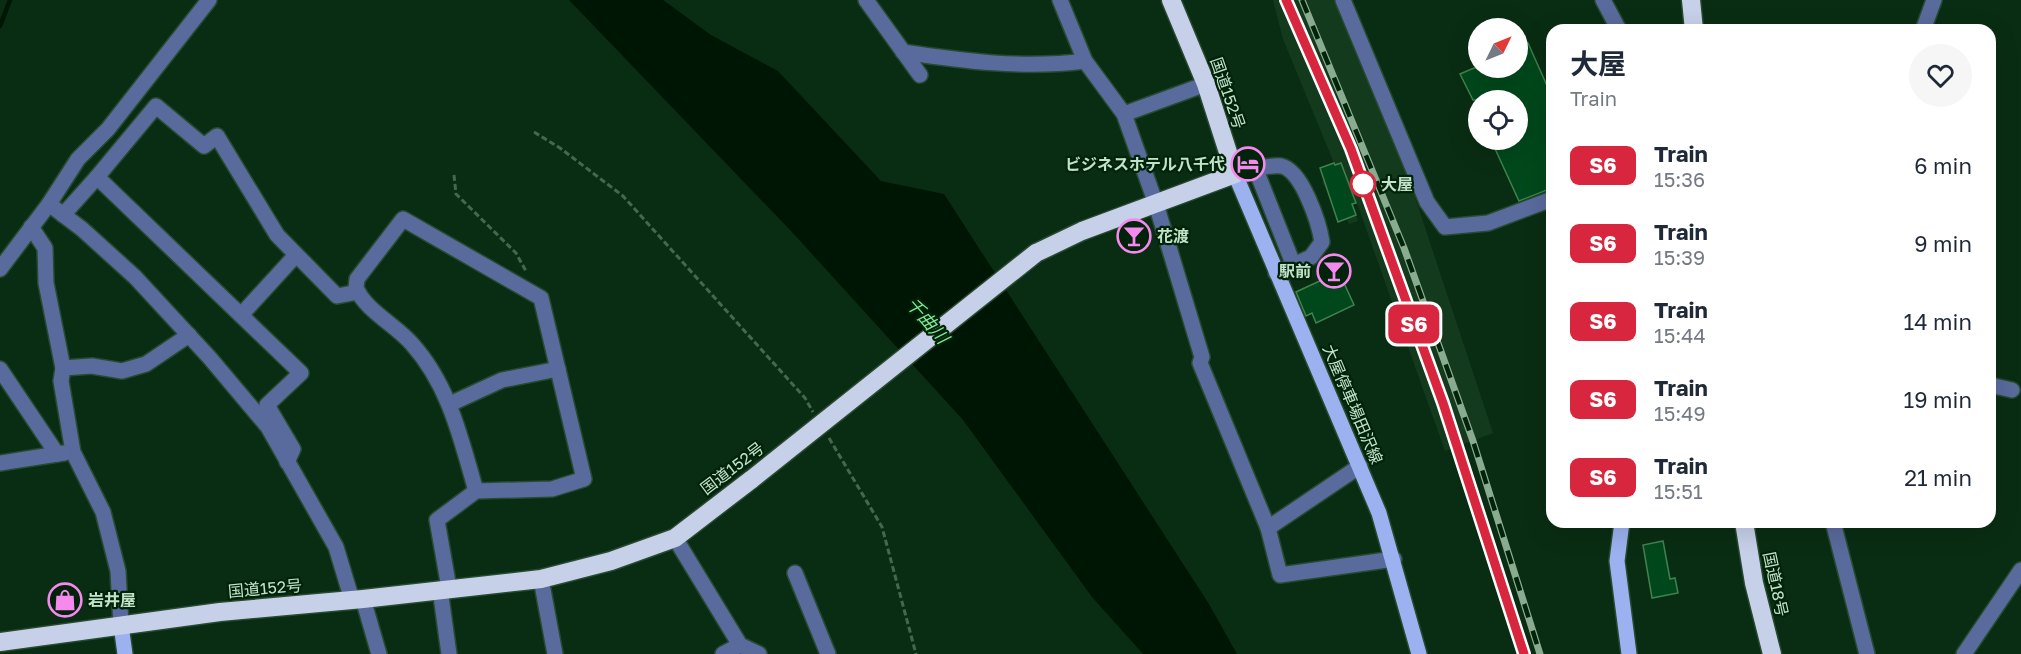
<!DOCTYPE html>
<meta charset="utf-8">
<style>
body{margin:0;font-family:"Golos Text","Noto Sans JP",sans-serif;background:#f6f6f7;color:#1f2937;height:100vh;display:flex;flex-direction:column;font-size:22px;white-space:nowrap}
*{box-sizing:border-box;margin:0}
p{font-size:20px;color:#747a83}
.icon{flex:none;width:33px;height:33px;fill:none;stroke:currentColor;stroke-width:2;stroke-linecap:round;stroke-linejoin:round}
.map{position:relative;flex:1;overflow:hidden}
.sheet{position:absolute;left:1546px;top:24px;width:450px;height:504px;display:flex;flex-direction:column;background:#fff;border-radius:18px;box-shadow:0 6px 24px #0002}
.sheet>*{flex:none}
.badge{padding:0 12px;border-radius:9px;font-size:21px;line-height:39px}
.needle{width:39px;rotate:47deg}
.tools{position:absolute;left:1468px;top:18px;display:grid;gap:12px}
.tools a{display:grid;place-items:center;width:60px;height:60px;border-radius:50%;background:#fff;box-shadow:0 6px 24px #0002;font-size:30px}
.map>.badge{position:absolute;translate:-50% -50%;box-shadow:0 0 0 3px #fff}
.round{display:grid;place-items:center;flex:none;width:63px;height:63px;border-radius:32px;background:#f6f6f7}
.summary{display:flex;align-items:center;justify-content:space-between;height:102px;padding:0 24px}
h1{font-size:28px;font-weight:700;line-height:45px}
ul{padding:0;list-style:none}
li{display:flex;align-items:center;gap:18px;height:78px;padding:0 24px}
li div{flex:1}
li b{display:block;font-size:22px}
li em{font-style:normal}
li .badge{min-width:66px;font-weight:700;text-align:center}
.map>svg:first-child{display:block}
.built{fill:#143a1e}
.water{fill:#001604}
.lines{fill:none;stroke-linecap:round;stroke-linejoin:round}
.stream{stroke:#001604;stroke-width:4.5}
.building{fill:#00481b;stroke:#40814f;stroke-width:1.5}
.minor-casing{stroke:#274a30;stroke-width:18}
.major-casing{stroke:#274a30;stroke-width:18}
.highway-casing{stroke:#274a30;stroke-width:21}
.path{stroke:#45684d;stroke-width:3;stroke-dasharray:6 3;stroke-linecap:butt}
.minor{stroke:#596a9c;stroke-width:15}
.major{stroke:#9cb2f0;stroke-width:15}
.highway{stroke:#c7d0e9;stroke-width:18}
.rail-casing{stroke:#89ab90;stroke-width:7}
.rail{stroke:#01230a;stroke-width:4.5;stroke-dasharray:14;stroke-linecap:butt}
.highway-bridge-casing{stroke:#274a30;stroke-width:21;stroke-linecap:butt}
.highway-bridge{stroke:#c7d0e9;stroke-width:18}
.line-casing{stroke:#fff;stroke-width:14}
.line{stroke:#d7263d;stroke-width:9}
.stop-dot{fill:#fff;stroke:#d7263d;stroke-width:3}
.labels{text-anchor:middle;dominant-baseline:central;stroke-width:4.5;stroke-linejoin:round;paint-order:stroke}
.street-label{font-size:16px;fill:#c2e3c7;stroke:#01230a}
.poi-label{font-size:16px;font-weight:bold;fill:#c2e3c7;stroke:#01230a;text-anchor:end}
.stop-label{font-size:16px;font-weight:bold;fill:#c2e3c7;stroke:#01230a;text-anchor:start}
.water-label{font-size:18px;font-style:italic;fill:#7feb97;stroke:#01230a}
</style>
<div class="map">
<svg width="2021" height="654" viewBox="0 0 2021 654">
<rect width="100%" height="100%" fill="#092d13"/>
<!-- built -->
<path class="built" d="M1273,0H1339L1401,155L1493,433L1445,451L1357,203L1352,205L1358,221L1349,224L1347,219L1338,222L1334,211L1339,209L1322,182L1325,180L1320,168L1334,163L1283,39Z"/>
<!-- water -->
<path class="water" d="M569,0H663L711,35L778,71L881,181L944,194L1209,604L1237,654H1143L1092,597L963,420L791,231Z"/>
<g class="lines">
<!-- stream -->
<path class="stream" d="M0,26L10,0"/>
</g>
<!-- building -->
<g class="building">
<path d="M1528,43L1552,97V188L1519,201L1491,140H1518V100H1473L1460,74L1474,68H1518V47Z"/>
<path d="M1334,163L1335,165L1341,163L1356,203L1352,204L1356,215L1338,222L1320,168Z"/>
<path d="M1339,272L1354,305L1316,323L1312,313L1306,316L1296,292Z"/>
<path d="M1663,541L1670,579L1675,578L1678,593L1652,598L1643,545Z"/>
</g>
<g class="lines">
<!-- minor casing -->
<g class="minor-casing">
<g id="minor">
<path d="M866,0L920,75"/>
<path d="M1060,0L1085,61L1124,114L1156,204L1202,357L1200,363L1268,528L1280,575L1394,559"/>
<path d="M1343,0L1427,202L1445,227L1488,223L1552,199"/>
<path d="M1603,0L1619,30"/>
<path d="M1923,30L1934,0"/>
<path d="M903,52C964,61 1023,69 1085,61"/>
<path d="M1124,114L1206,84"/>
<path d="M1256,170L1294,266"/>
<path d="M1235,174C1248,172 1268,164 1281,166C1302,170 1319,223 1322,242L1311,257L1276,273"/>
<path d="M97,177L156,106L204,146L217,136L277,235L337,296L358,292"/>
<path d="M49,204L82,229L135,277L209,357L268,427L336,547L352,600"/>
<path d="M63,215L97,177L301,373L267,405L293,449L287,462"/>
<path d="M31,227L45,248L46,283L63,368L61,381L73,452L103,512L118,571L121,625"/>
<path d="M0,269L49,204L78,159L108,129L209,0"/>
<path d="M241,315L296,255"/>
<path d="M63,368L92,366L122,371L146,364L189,335"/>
<path d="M0,369L57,454"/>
<path d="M1990,385L2012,390"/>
<path d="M450,404L502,380L558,369"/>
<path d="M0,463L64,453"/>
<path d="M1833,522L1867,654"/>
<path d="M1268,528L1360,466"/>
<path d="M675,538L740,645L759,654"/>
<path d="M795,573L828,654"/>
<path d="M541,579L555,654"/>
<path d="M449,588L437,520L476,491C461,439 449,385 412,344C396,325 366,311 356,288L357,279L403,219L541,298L584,479L552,489L476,491"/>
<path d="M440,589L449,654"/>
<path d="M363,599L379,654"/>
<path d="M723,654L740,645"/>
<path d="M1964,654L2021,570"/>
</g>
</g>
<!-- major casing -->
<g class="major-casing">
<g id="major">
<path d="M1235,174L1379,513L1419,654"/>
<path d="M1622,522L1617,561L1629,654"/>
<path d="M121,625L125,654"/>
</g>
</g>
<!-- highway casing -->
<g class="highway-casing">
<g id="highway">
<path d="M1691,0L1694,30"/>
<path d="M1036,253L1082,231L1235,174L1206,84L1171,0"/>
<path d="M1744,522L1754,583L1772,654"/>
<path d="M0,642L220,612L363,599L541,579L611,561L675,538L752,479"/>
</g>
</g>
<!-- path -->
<g class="path">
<path d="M534,132L560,148L623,196L805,398L813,412"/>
<path d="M454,175L456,194L516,253L527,273"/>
<path d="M829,438L882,527L916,654"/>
</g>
<!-- minor -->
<use href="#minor" class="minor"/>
<!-- major -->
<use href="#major" class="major"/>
<!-- highway -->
<use href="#highway" class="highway"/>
<!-- rail casing -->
<g class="rail-casing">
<g id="rail">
<path d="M1286,0L1351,149L1443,403L1524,654"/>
<path d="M1302,0L1404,248L1473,441L1540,654"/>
</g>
</g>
<!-- rail -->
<use href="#rail" class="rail"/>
<!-- highway-bridge casing -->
<g class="highway-bridge-casing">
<path id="highway-bridge" d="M752,479L1036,253"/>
</g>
<!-- highway-bridge -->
<use href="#highway-bridge" class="highway-bridge"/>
</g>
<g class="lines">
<!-- line casing -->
<g class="line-casing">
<path id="line" d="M1286,0L1351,149L1443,403L1524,654"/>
</g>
<!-- line -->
<use href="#line" class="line"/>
</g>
<!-- icons -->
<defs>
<g id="hotel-ring" transform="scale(1.725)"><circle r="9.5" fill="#01230a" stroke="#f589ee" stroke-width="1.5"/><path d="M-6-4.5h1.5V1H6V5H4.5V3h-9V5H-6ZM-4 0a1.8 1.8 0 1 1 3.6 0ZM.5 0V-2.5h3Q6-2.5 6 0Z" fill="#f589ee"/></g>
<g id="bar-ring" transform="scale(1.725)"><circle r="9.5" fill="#01230a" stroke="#f589ee" stroke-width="1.5"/><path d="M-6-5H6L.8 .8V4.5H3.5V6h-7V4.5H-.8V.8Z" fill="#f589ee"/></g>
<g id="shop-ring" transform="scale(1.725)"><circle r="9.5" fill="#01230a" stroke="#f589ee" stroke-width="1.5"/><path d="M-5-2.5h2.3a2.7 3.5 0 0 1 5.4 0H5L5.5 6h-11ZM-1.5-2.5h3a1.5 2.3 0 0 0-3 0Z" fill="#f589ee"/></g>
</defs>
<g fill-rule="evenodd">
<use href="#hotel-ring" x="1248" y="164"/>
<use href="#bar-ring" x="1134" y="236"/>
<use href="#bar-ring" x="1334" y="271"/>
<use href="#shop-ring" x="65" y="600"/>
</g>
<!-- markers -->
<circle class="stop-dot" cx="1363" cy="184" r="12"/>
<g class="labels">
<!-- street labels -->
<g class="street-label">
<text transform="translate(1228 93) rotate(71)">国道152号</text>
<text transform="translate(1353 404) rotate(67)">大屋停車場田沢線</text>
<text transform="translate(732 468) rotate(-37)">国道152号</text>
<text transform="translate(1776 584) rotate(78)">国道18号</text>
<text transform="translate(265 588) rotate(-5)">国道152号</text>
</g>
<!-- poi labels -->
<g class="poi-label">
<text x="1225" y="164">ビジネスホテル八千代</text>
<text x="1157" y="236" text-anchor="start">花渡</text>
<text x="1311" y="271">駅前</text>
<text x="88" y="600" text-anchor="start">岩井屋</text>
</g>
<!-- stop labels -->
<g class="stop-label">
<text x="1381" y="184">大屋</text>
</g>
<!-- water labels -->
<g class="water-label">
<text transform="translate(928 320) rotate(49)">千曲川</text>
</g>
</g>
</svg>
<div class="tools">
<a><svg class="needle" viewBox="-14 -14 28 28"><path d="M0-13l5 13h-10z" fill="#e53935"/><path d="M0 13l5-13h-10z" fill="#747a83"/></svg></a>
<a><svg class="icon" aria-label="locate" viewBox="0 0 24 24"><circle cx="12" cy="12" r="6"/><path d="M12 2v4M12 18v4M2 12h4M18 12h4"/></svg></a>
</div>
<b class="badge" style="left:1414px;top:324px;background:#d7263d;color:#fff">S6</b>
<section class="sheet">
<div class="summary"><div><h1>大屋</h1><p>Train</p></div><a class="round"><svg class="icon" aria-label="heart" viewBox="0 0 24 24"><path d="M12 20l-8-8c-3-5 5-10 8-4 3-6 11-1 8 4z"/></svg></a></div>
<ul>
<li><span class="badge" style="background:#d7263d;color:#fff">S6</span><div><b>Train</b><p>15:36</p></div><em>6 min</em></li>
<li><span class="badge" style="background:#d7263d;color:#fff">S6</span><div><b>Train</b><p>15:39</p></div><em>9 min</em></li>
<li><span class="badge" style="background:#d7263d;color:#fff">S6</span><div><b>Train</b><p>15:44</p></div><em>14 min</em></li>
<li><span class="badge" style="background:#d7263d;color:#fff">S6</span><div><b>Train</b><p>15:49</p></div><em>19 min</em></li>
<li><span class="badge" style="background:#d7263d;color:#fff">S6</span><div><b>Train</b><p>15:51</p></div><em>21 min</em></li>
</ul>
</section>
</div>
